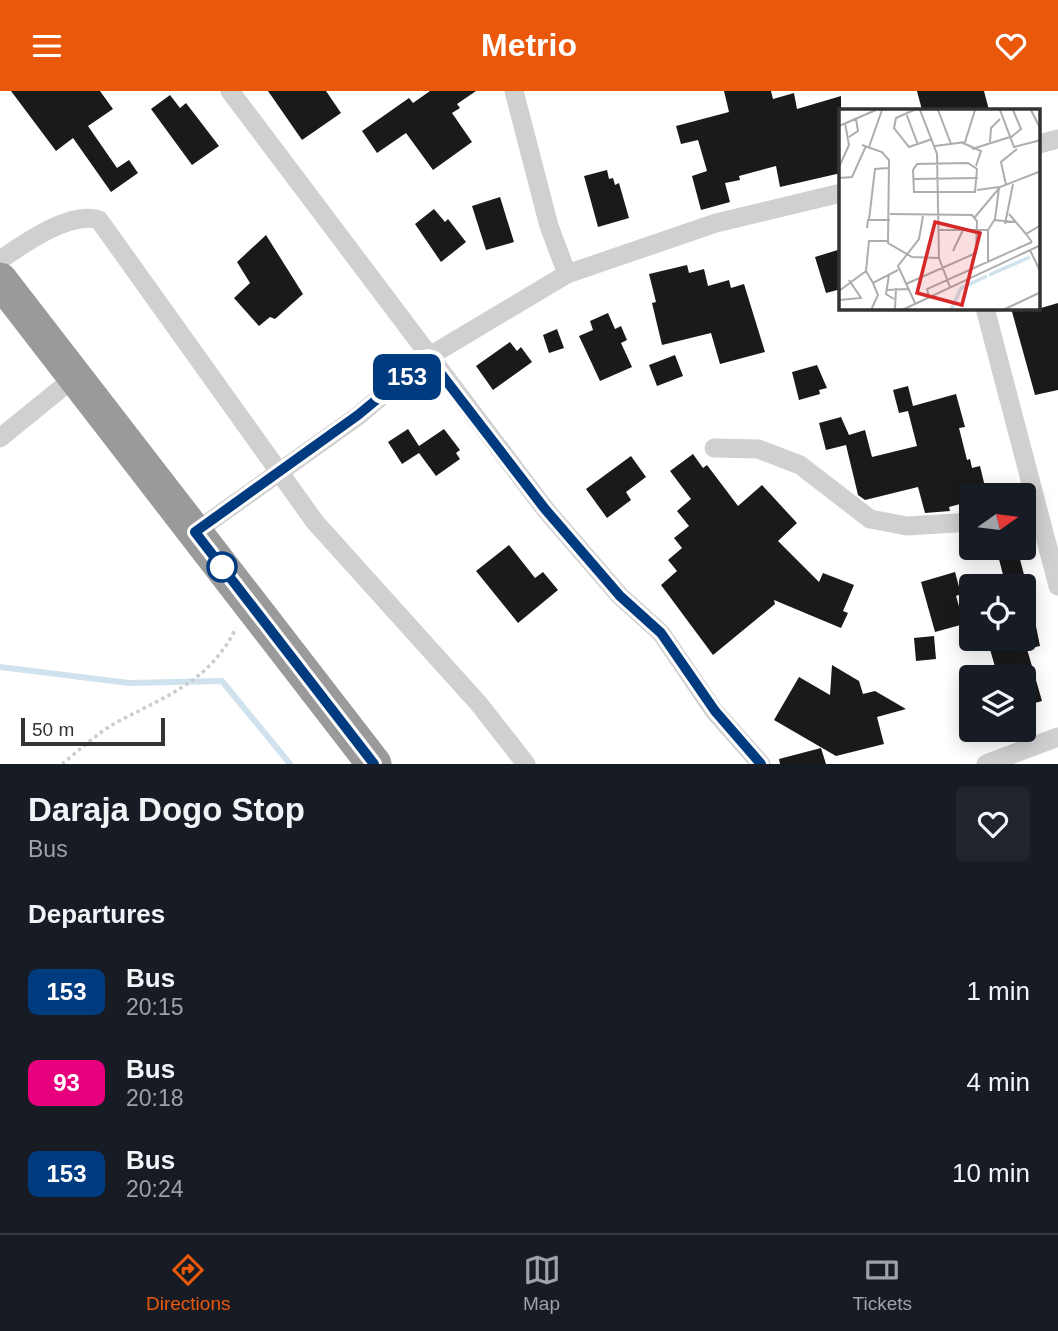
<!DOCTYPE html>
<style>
body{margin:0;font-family:Arial,sans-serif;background:#20242c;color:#f1f3f6;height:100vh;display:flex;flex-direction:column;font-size:26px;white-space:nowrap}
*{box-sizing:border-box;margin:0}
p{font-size:23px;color:#9ea1a6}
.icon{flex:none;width:38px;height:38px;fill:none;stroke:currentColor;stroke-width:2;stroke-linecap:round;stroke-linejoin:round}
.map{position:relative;height:673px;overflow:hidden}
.drawer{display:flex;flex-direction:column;background:#171b24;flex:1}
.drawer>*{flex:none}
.badge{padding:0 14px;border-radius:10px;font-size:24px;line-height:46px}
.needle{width:46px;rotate:76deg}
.controls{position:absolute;left:959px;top:392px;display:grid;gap:14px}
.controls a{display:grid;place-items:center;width:77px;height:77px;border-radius:7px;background:#171b24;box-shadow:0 4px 18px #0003;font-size:35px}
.scale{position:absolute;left:21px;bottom:18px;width:144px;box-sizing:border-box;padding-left:7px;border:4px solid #333;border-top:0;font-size:19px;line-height:24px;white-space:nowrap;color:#333;-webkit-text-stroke:5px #fff;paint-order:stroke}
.map>.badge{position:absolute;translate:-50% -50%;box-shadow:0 0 0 4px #fff}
h2{padding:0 28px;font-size:26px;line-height:63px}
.round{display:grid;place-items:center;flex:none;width:74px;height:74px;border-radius:7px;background:#20242c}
.headline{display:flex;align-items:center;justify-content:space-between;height:119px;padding:0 28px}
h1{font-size:33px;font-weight:600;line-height:52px}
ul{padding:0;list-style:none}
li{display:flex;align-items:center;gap:21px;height:91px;padding:0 28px}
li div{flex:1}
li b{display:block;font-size:26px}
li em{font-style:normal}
li .badge{min-width:77px;font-weight:700;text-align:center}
header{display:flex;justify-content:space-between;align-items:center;height:91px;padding:0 28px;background:#ea580c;color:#fff;font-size:32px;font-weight:600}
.menu{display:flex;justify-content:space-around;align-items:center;height:98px;border-top:2px solid #363941;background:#171b24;font-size:19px;color:#9ea1a6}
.menu a{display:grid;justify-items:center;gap:4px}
.menu .selected{color:#ea580c}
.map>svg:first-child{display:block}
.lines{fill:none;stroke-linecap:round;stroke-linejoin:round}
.stream{stroke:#cfe2ee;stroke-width:6}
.building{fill:#1a1a1a}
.path{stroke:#cdcdcd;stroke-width:3.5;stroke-dasharray:3.5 3.5;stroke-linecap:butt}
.street{stroke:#d0d0d0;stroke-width:19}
.highway{stroke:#9a9a9a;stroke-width:35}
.line-casing{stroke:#fff;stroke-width:16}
.line{stroke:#003b80;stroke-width:10}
.stop-dot{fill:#fff;stroke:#003b80;stroke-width:3.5}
.inset-river{fill:none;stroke:#cfe2ee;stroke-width:3.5}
.inset-road{fill:none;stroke:#adadad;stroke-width:2}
.view{fill:#d62828;fill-opacity:0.15;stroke:#d62828;stroke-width:3.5}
.inset-edge{fill:none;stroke:#333;stroke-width:3.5}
</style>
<header><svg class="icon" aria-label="menu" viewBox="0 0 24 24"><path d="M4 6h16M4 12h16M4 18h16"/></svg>Metrio<svg class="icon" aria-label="heart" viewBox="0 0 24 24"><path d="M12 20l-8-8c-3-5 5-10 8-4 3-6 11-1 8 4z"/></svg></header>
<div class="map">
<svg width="1058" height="673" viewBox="0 0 1058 673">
<rect width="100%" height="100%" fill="#fff"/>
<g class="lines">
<!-- stream -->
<path class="stream" d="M0,576L129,592L222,590L290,673"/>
</g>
<!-- building -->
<g class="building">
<path d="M11,0H100L113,18L88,35L117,77L129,69L138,82L111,101L73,47L56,60Z"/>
<path d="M268,0H326L341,22L302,49Z"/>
<path d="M430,0H476L457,13L460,17L452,22L472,51L433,79L406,42L377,62L362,40L409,7L413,12Z"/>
<path d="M724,0H771L773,8L794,2L797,18L841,5V82L780,96L776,75L739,85L740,89L725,92L730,111L701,119L692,85L707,80L698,49L681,53L676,35L729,21Z"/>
<path d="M917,0H984L989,19H922Z"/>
<path d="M170,4L180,17L186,12L219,55L192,74L151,18Z"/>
<path d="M607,79L609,88L613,87L615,94L619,92L629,127L598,136L584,85Z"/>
<path d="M500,106L514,151L486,159L472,115Z"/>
<path d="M434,118L445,131L448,128L466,151L441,171L415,133Z"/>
<path d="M266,144L303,203L275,228L270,226L259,235L234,207L250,192L237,171Z"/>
<path d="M841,158V198L826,202L815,166Z"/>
<path d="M687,174L689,182L704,178L708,195L729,189L731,197L744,193L765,261L720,273L711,242L662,254L652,212L656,211L649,183Z"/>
<path d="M1058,212V299L1035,304L1011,217H1041Z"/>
<path d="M608,222L615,238L621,235L627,249L621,252L632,276L600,290L579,245L593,239L590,230Z"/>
<path d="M557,238L564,257L549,262L543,244Z"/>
<path d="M510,251L517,260L521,256L532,271L493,299L476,275Z"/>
<path d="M675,264L683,285L657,295L649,274Z"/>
<path d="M817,274L827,297L819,299L820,303L799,309L792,281Z"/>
<path d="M908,295L913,315L956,303L965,336L959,337L967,369L970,368L972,377L980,375L987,404H971V410L949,416L950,420L925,422L918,396L865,409L858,404L846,354L826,359L819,332L841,326L849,344L865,339L872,366L917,355L908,320L899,322L893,299Z"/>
<path d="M408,338L419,355L444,338L460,359L456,362L460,368L436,385L419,362L402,373L388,351Z"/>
<path d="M693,363L703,377L707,374L738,415L762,394L797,432L778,450L819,491L823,482L854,494L843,520L848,522L841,537L774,509L775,513L713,564L661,494L677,480L668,469L682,457L674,447L689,435L677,420L691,408L670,380Z"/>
<path d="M631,365L646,386L626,401L631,409L607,427L586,398Z"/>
<path d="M509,454L535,487L543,481L558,499L518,532L476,480Z"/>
<path d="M996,457H1017L1027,495H1006Z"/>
<path d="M955,481L961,503L956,505L964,533L935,541L921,491Z"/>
<path d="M1024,511H1031L1040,555L1027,558L1042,610L1024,615V586H998L987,548H1024Z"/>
<path d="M934,545L936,568L916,570L914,547Z"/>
<path d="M832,574L859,590L863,603L875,600L906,618L877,626L884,653L836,665L774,629L799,586L830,604Z"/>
<path d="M821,657L826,673H780L779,668Z"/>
</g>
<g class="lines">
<!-- path -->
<path class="path" d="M62,673C80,659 98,641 119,630C168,604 210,590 236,537"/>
<!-- street -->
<g class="street">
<path d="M230,0L545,418L620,505L661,542L714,620L761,673"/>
<path d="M514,0L549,135L567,183"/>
<path d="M1039,53L1058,48"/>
<path d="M0,169C23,153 71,119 99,129L315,431L479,613L526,673"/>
<path d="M985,217L1058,495"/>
<path d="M0,347L75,286"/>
<path d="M714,357L758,358L800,374L870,428L907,435L971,431"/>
<path d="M195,441L358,325L428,266L567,183L716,132L841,102"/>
<path d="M986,673L1058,646"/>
</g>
<!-- highway -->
<path class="highway" d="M0,189L374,673"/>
</g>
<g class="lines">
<!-- line casing -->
<g class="line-casing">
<path id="line" d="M374,673L195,441L358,324L428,266L545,418L620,505L661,542L715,620L761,673"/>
</g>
<!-- line -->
<use href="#line" class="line"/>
</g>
<!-- markers -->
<circle class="stop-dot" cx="222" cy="476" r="14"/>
<!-- overview -->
<g transform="translate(839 18)">
<rect width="201" height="201" fill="#fff"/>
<path class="inset-river" d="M150,166L191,148M112,201L122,179L148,167"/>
<path class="inset-road" d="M75,1L57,9L55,19L70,38L93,30M81,1L98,45L100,149L111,178M99,1L112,35M161,1L175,38L202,31M192,1L202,21M67,4L79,36M0,17L37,1M10,28L19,22L17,10M171,29L182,20L174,1M151,33L152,19L161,10M124,34L142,42L137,57M23,36L43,43L50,51L49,134L73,148L100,149M96,37L126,33L136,1M30,38L43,1M133,40L171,28M129,54L138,60L136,83H75L74,61L78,55ZM0,58L10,36L6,14M0,69L13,68L27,37M74,70L139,69M167,76L162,53L178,40M138,81L160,78M51,105L133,106L138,112L137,144L67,175M170,105L187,125M136,108L161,78L202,62M30,111L36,60L50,59M155,111L176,113M166,115L174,75M28,119L29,111H51M99,121H149M49,132H30L27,162L34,174L59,161M193,133L187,125L202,116M191,141L202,164M114,142L124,121M149,153V121L156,110L160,79M50,166L47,185L55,190M47,181L69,180M0,182L27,162M90,188L88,180L193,133M0,191L22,189L10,171M76,194L59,157L80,130L84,107M32,201L39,186L34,174M56,201L57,179M63,201L202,136M164,201L202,183"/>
<path class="view" d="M96,113L141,124L123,196L78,184Z"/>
<rect width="201" height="201" class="inset-edge"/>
</g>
</svg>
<div class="controls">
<a><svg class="needle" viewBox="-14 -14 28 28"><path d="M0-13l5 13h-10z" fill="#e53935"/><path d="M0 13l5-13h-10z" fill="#9ea1a6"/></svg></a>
<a><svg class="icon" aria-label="locate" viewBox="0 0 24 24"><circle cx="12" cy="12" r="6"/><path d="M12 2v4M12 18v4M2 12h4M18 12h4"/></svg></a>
<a><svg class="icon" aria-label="layers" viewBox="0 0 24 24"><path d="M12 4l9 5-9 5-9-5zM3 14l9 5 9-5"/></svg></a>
</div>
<div class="scale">50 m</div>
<b class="badge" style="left:407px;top:286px;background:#003b80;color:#fff">153</b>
</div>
<section class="drawer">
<div class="headline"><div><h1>Daraja Dogo Stop</h1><p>Bus</p></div><a class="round"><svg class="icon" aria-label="heart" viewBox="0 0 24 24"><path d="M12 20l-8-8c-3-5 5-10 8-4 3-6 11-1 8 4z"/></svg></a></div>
<h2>Departures</h2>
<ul>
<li><span class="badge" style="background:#003b80;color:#fff">153</span><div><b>Bus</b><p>20:15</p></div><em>1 min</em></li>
<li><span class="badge" style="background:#e6007e;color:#fff">93</span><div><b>Bus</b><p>20:18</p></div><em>4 min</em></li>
<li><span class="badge" style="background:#003b80;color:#fff">153</span><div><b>Bus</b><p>20:24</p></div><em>10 min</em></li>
</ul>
</section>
<nav class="menu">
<a class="selected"><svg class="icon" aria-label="directions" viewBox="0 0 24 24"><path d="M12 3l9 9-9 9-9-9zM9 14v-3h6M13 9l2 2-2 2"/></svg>Directions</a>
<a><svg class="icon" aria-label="map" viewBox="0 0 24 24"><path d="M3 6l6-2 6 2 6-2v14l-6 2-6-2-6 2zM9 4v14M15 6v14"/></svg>Map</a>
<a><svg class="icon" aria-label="tickets" viewBox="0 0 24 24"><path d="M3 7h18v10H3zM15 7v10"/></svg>Tickets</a>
</nav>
